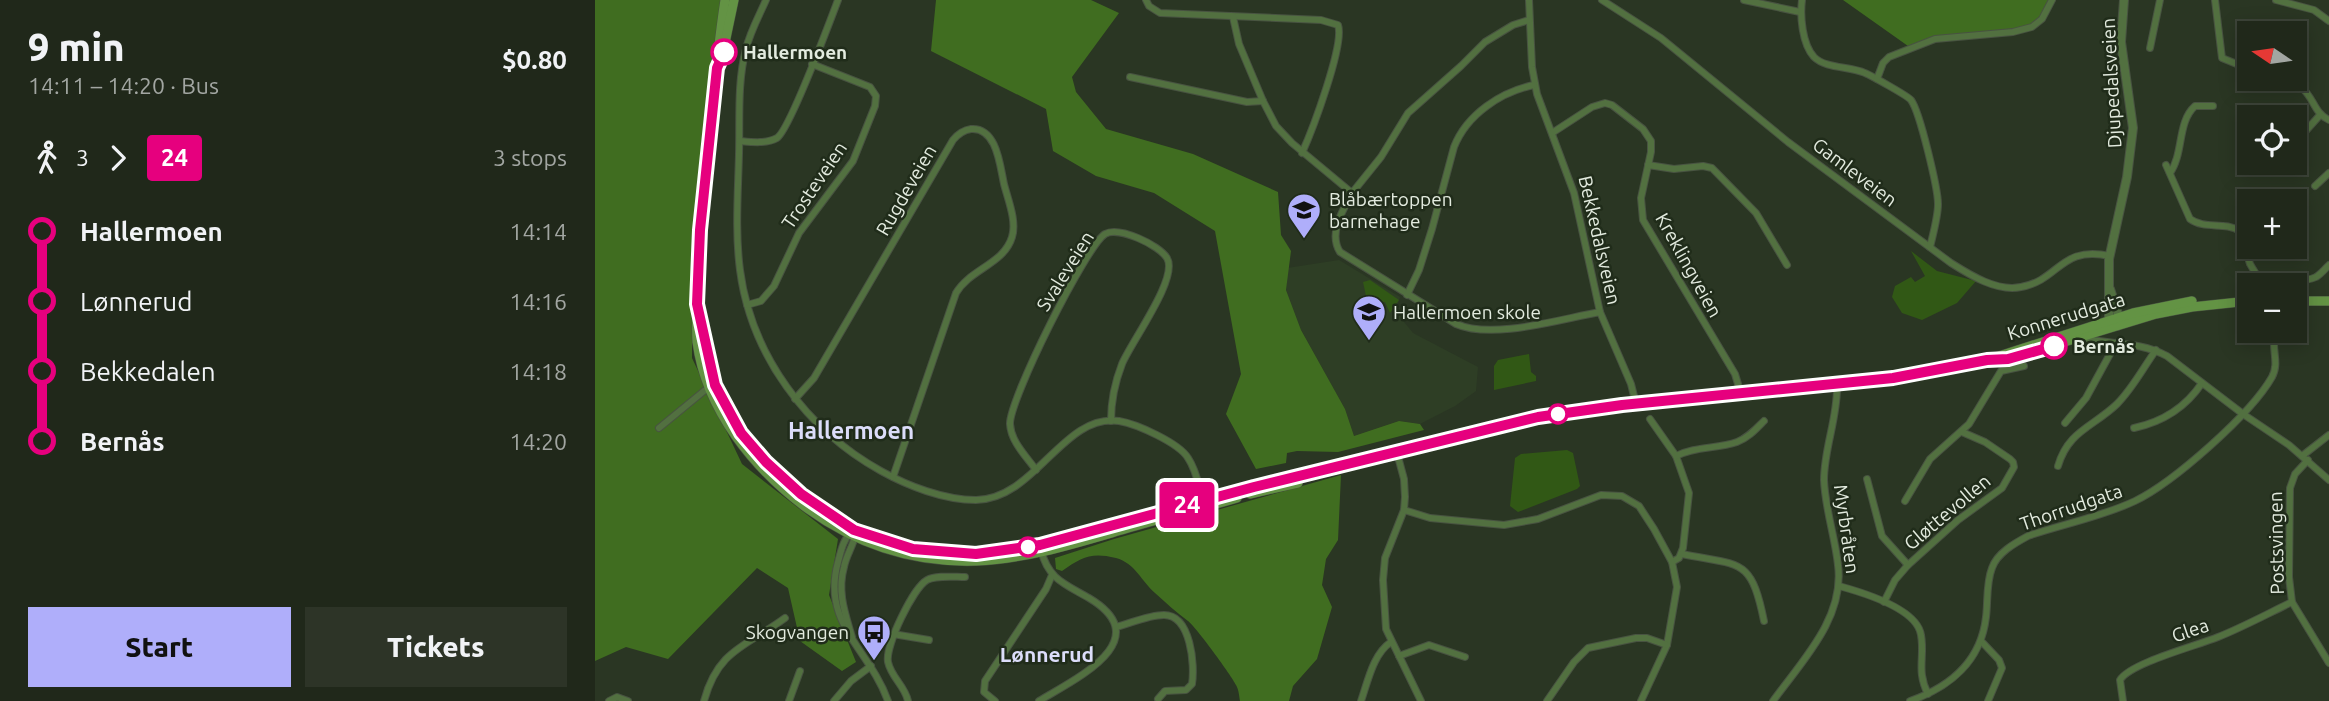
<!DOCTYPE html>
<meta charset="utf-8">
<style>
body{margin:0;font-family:Ubuntu,sans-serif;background:#2d3427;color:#f1f3f6;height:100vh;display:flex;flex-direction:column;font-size:26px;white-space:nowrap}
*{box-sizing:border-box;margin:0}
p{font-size:23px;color:#a2a6a2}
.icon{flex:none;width:38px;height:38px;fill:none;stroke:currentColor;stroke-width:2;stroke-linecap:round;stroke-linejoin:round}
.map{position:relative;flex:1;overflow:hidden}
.panel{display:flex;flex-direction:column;background:#20281a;width:595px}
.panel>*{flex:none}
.badge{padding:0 14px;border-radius:5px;font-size:24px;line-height:46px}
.needle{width:46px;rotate:283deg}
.tools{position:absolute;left:1642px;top:21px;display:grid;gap:14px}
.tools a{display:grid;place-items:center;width:70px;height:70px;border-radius:0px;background:#20281a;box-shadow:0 4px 18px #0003,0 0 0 2px #3d4439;font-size:35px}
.map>.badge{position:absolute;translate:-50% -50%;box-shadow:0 0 0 4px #fff}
.legs{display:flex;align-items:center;gap:10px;height:77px;padding:0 28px;font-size:23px}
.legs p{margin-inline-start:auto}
.headline{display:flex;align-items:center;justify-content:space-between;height:119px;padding:0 28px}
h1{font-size:38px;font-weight:800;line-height:52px}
.action{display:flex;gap:14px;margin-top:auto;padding:14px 28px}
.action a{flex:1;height:80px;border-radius:0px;background:#afaefa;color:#111;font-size:28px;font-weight:800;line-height:80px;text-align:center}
.action a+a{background:#2d3427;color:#f1f3f6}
ul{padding:0 28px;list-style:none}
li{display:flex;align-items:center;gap:24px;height:70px;font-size:26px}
li i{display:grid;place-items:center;width:10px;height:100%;margin:0 9px;background:currentColor}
li i::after{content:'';width:18px;height:18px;margin:-9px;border:5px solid;border-radius:50%;background:#20281a}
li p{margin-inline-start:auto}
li:first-child i{background:linear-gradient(#0000 50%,currentColor 0)}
li:last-child i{background:linear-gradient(currentColor 50%,#0000 0)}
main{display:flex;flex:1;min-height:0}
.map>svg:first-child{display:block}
.built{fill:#2e3e25}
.green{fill:#315815}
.forest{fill:#406d20}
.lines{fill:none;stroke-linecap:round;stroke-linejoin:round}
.minor-casing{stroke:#485341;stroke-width:8}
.tertiary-casing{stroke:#485341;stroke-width:10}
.secondary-casing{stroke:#485341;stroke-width:10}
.minor{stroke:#527040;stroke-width:6}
.tertiary{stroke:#527040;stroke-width:8}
.secondary{stroke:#639344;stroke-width:9}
.line-1-casing{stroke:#fff;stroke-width:16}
.line-1{stroke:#e6007e;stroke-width:10}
.stop-1-dot{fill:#fff;stroke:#e6007e;stroke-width:3.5}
.labels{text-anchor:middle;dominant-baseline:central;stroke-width:5;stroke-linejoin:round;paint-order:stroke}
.stop-label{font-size:19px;font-weight:bold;fill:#e3ebdf;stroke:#202c1a;text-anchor:start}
.street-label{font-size:19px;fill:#e3ebdf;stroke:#202c1a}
.poi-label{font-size:19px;fill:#e3ebdf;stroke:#202c1a;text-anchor:start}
.neighbourhood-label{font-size:21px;font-weight:bold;fill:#dcddfa;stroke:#202c1a}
.quarter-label{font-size:23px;font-weight:bold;fill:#dcddfa;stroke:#202c1a}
</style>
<main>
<section class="panel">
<div class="headline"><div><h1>9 min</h1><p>14:11 – 14:20 · Bus</p></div><b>$0.80</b></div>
<div class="legs"><svg class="icon" aria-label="walk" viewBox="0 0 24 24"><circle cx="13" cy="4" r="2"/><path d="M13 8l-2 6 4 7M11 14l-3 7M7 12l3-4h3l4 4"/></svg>3<svg class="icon" aria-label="forward" viewBox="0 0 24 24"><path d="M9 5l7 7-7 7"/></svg><b class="badge" style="background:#e6007e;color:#fff">24</b><p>3 stops</p></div>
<ul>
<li><i style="color:#e6007e"></i><b>Hallermoen</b><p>14:14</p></li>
<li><i style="color:#e6007e"></i><span>Lønnerud</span><p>14:16</p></li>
<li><i style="color:#e6007e"></i><span>Bekkedalen</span><p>14:18</p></li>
<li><i style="color:#e6007e"></i><b>Bernås</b><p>14:20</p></li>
</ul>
<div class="action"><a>Start</a><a>Tickets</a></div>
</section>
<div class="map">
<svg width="1734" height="701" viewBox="0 0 1734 701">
<rect width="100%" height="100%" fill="#2a3623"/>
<!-- built -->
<path class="built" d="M744,260L805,297L802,307L815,316L809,322L818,333L883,367L881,391L860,406L825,424L804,421L759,436L750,409L706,330L691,290L692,268Z"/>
<!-- green -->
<g class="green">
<path d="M1316,251L1342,271L1381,281L1362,303L1327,320L1307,313L1297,297L1300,286L1316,277L1320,282L1330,276Z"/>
<path d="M775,280L804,300L795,313L790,302L773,305L768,282Z"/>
<path d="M934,354L936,372L941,376V381L899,390V366L903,360Z"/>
<path d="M972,450L978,453L985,486L982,489L923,512L915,506L920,458L926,454Z"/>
</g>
<!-- forest -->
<g class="forest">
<path d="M0,0H126L98,229L97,358L147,464L243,539L234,595L261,662L247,671L205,641L193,588L162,568L73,659L31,647L0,661Z"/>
<path d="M341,0H496L524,13L477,77L481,92L511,129L598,154L683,192L686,235L696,251L691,290L706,330L750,409L759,436L804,421L825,424L829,430L743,452L702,451L692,453L691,463L661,469L631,414L646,374L620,231L559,193L501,176L458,151L451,109L336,51Z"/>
<path d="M1248,0H1457L1453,10L1430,30L1390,32L1313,46Z"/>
<path d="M746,475L743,540L731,559L727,585L737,607L722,659L698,686L694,701H645C644,696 644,690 641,685C637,676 600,626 593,621C581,612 571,603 560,593C547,582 540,563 521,558C496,552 487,557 467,571L461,569L460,558L519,539Z"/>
</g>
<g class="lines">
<!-- minor casing -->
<g class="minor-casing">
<g id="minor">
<path d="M171,0C164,16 155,32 151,49C142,82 145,120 144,154C143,193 140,232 145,270C156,355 212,430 286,471C313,486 349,500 381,500C441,499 468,413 524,421C542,424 584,443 593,458C602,471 604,488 609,503"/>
<path d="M551,0L554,6L565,13L726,20L743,25C750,44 717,131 707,153"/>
<path d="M934,0L937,67L942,94L979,193L1005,312L1036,384L1041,404"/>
<path d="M1007,0L1066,38L1193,142L1356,263C1375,275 1402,292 1426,287C1465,280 1465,245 1515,256"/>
<path d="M1149,0L1205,12"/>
<path d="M1207,0C1205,16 1207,44 1219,57C1231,69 1255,66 1270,73C1277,76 1313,96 1316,100C1325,112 1343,189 1343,204C1343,217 1338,234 1335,247"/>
<path d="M1620,0L1627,58L1654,69"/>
<path d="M1681,0L1719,10L1734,21"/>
<path d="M638,17L644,44L668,101L681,126L697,143L757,193L786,157L813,113L866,66L890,42L918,25L934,20"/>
<path d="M1555,48L1565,0"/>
<path d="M535,77L652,102L668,101"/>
<path d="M1282,79L1288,63L1294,57L1340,39L1418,32L1437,27L1447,19L1457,0"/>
<path d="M1684,79C1692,81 1701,83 1707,88C1719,98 1719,113 1734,120"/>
<path d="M957,133L997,107L1010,103L1017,105L1048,129L1056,141V152L1046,198L1048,220L1140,374L1146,394"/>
<path d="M145,141C156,142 171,144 182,138C195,129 235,21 243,0"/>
<path d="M1699,144L1725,115"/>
<path d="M1053,165L1079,169L1108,166L1117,168L1161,213L1192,265"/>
<path d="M1571,165L1595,219C1610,230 1629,221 1645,231L1655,264L1661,274C1676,280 1706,284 1721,277C1726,274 1730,269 1734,265"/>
<path d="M1575,173C1589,153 1582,122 1600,106H1618"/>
<path d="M1720,186L1734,173"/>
<path d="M757,193C748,210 733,233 745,252L861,324C898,340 965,319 1005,312"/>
<path d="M812,295L824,270L837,229L859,147C872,114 906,92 939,85"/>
<path d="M152,305L166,301L179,286L204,233L258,161L280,106L281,96L275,87L217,64"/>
<path d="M1486,338C1516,345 1544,341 1572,356L1648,414L1694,445L1734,480"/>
<path d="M200,399L219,378L358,140C363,134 369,130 376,129C402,127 405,166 409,184C413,200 422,221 417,237C409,264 375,269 361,293L298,477"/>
<path d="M1055,419L1081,456L1094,493L1088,548L1084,558L1077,562"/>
<path d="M1470,423L1491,398L1521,343"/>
<path d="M64,428L109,391L117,387"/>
<path d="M1539,428C1567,422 1591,407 1607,383"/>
<path d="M802,453L809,479L810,497L809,510L790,558L788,580L791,629L826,701"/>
<path d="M1081,456C1101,446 1122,449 1142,442C1153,438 1161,429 1169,421"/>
<path d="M1707,456L1734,435"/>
<path d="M1713,460L1700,474L1695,488L1694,577L1697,602L1734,663"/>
<path d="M1463,466C1473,431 1498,427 1522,404C1538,388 1548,368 1561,350"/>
<path d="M441,470C431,456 416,442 415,424C414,400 491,246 510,234C524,226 564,245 572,258C584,278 536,342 527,364C520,382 516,401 516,421"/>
<path d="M1272,479L1287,536L1313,565"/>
<path d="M1310,501L1335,459L1374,424L1406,371L1429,366"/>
<path d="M809,510L835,518L909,525L943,519L1006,495L1027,496L1044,506L1059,529L1077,562L1082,587L1072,645L1046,701"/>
<path d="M256,532C248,540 246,551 243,562C226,624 274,648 293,701"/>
<path d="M1087,554C1146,566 1156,557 1169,621"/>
<path d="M1244,586C1266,592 1322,608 1326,635C1330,657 1321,671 1333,694"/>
<path d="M1289,602L1300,580L1313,565L1363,520L1407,488L1419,467L1418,462L1415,459L1390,442L1367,432"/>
<path d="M521,627C536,623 554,615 569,615C596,615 600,665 597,684L591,690L570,691L563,699"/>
<path d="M298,634L334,640"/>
<path d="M257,637C250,613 242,592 249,567C251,556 258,546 260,536"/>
<path d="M1387,642L1404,660L1407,668L1393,701"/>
<path d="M804,656L834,645L870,657"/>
<path d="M14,701L22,697L33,701"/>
<path d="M109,701C123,649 152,646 190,618"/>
<path d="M194,701L205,671"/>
<path d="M239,701L256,681L276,666"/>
<path d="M313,701C310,686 296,677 293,662C290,646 318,588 332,580C341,575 359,577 370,577"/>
<path d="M400,701L389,692L390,681L451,589L457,575"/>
<path d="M444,701C480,679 564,640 494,598C470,584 453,579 446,550"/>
<path d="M766,701C773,681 778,654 796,642"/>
<path d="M952,701L979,662L993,648L1041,638H1052L1072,645"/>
<path d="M1178,701C1207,661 1250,618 1243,565C1240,537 1230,508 1229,480C1229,448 1243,417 1242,385"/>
<path d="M1315,701C1355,687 1386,661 1391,617C1393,602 1391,583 1397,568C1402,553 1420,543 1433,536C1468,524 1506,517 1540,501C1579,482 1656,414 1677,377C1686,361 1673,344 1683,331"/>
<path d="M1528,701L1525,680C1535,663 1601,646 1623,637C1648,627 1672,614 1697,602"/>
</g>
</g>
<!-- tertiary casing -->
<g class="tertiary-casing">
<path id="tertiary" d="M1515,289L1524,317L1522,326L1514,317V259L1532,177L1538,128L1526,42L1529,0"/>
</g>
<!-- secondary casing -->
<g class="secondary-casing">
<g id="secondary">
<path d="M130,0C121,57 117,115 111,173C106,217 104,261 102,305C102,317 101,329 102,342C111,410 159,469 213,509C263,545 318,563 381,561C432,559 482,543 530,529C567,518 605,509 642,498"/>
<path d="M127,57L139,0"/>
<path d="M1699,301H1734"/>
<path d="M102,304C108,331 111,358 120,384C147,461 236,531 315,548C409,568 513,526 603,502C669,484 737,470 803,453C839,444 874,432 910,424C1020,400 1134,396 1246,384C1280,381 1314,376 1348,370C1370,365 1391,360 1413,359L1561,314L1597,307L1654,301"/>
<path d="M1398,358L1538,313L1597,301"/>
<path d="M655,494L703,483"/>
</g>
</g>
<!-- minor -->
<use href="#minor" class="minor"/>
<!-- tertiary -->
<use href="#tertiary" class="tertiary"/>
<!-- secondary -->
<use href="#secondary" class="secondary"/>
</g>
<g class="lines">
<!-- line-1 casing -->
<g class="line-1-casing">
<path id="line-1" d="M129,52L122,68L120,87L105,230L102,304L120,385L146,433L171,462L206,494L259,530L318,549L381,554L445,545L659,487L943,417L1027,405L1298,378L1392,360L1413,359L1459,346"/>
</g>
<!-- line-1 -->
<use href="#line-1" class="line-1"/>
</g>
<!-- icons -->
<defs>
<g id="school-pin" transform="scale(1.75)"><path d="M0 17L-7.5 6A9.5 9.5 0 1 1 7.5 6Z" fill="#afaefa" stroke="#202c1a"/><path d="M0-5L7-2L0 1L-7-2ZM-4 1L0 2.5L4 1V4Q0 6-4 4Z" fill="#111"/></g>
<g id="bus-pin" transform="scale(1.75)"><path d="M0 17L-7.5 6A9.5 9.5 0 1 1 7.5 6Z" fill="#afaefa" stroke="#202c1a"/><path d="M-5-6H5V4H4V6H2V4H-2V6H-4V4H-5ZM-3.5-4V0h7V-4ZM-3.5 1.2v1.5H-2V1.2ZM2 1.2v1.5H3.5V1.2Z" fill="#111"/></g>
</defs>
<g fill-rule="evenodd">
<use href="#school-pin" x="709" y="210"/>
<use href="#school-pin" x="774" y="312"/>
<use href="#bus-pin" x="279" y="632"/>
</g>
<!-- markers -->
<g class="stop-1-dot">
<circle cx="129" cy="52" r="12"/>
<circle cx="1459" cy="346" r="12"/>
<circle cx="963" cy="414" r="9"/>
<circle cx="433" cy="547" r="9"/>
</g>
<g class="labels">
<!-- stop labels -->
<g class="stop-label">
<text x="148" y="52">Hallermoen</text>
<text x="1478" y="346">Bernås</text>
</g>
<!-- street labels -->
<g class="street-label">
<text transform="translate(1516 83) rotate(-93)">Djupedalsveien</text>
<text transform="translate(1260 172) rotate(37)">Gamleveien</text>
<text transform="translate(219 185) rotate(-56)">Trosteveien</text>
<text transform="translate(311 190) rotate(-60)">Rugdeveien</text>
<text transform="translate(1005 240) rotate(77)">Bekkedalsveien</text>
<text transform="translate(1094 265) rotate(61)">Kreklingveien</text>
<text transform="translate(470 271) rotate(-58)">Svaleveien</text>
<text transform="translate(1471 316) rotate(-17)">Konnerudgata</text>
<text transform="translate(1476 507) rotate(-19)">Thorrudgata</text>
<text transform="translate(1352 512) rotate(-40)">Gløttevollen</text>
<text transform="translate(1252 529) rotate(82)">Myrbråten</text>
<text transform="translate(1681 543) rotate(-91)">Postsvingen</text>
<text transform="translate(1595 630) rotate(-19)">Glea</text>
</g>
<!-- poi labels -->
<g class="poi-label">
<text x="734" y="199">Blåbærtoppen<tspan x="734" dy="22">barnehage</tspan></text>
<text x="798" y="312">Hallermoen skole</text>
<text x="254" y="632" text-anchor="end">Skogvangen</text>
</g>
<!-- neighbourhood labels -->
<g class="neighbourhood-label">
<text x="452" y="654">Lønnerud</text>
</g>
<!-- quarter labels -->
<g class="quarter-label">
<text x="256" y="430">Hallermoen</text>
</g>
</g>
</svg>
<div class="tools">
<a><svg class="needle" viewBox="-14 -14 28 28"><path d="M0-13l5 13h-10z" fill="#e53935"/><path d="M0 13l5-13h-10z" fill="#a2a6a2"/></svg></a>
<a><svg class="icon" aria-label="locate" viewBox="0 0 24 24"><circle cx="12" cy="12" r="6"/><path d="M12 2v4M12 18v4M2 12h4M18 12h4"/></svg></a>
<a>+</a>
<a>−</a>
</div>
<b class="badge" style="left:592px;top:505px;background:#e6007e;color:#fff">24</b>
</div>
</main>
